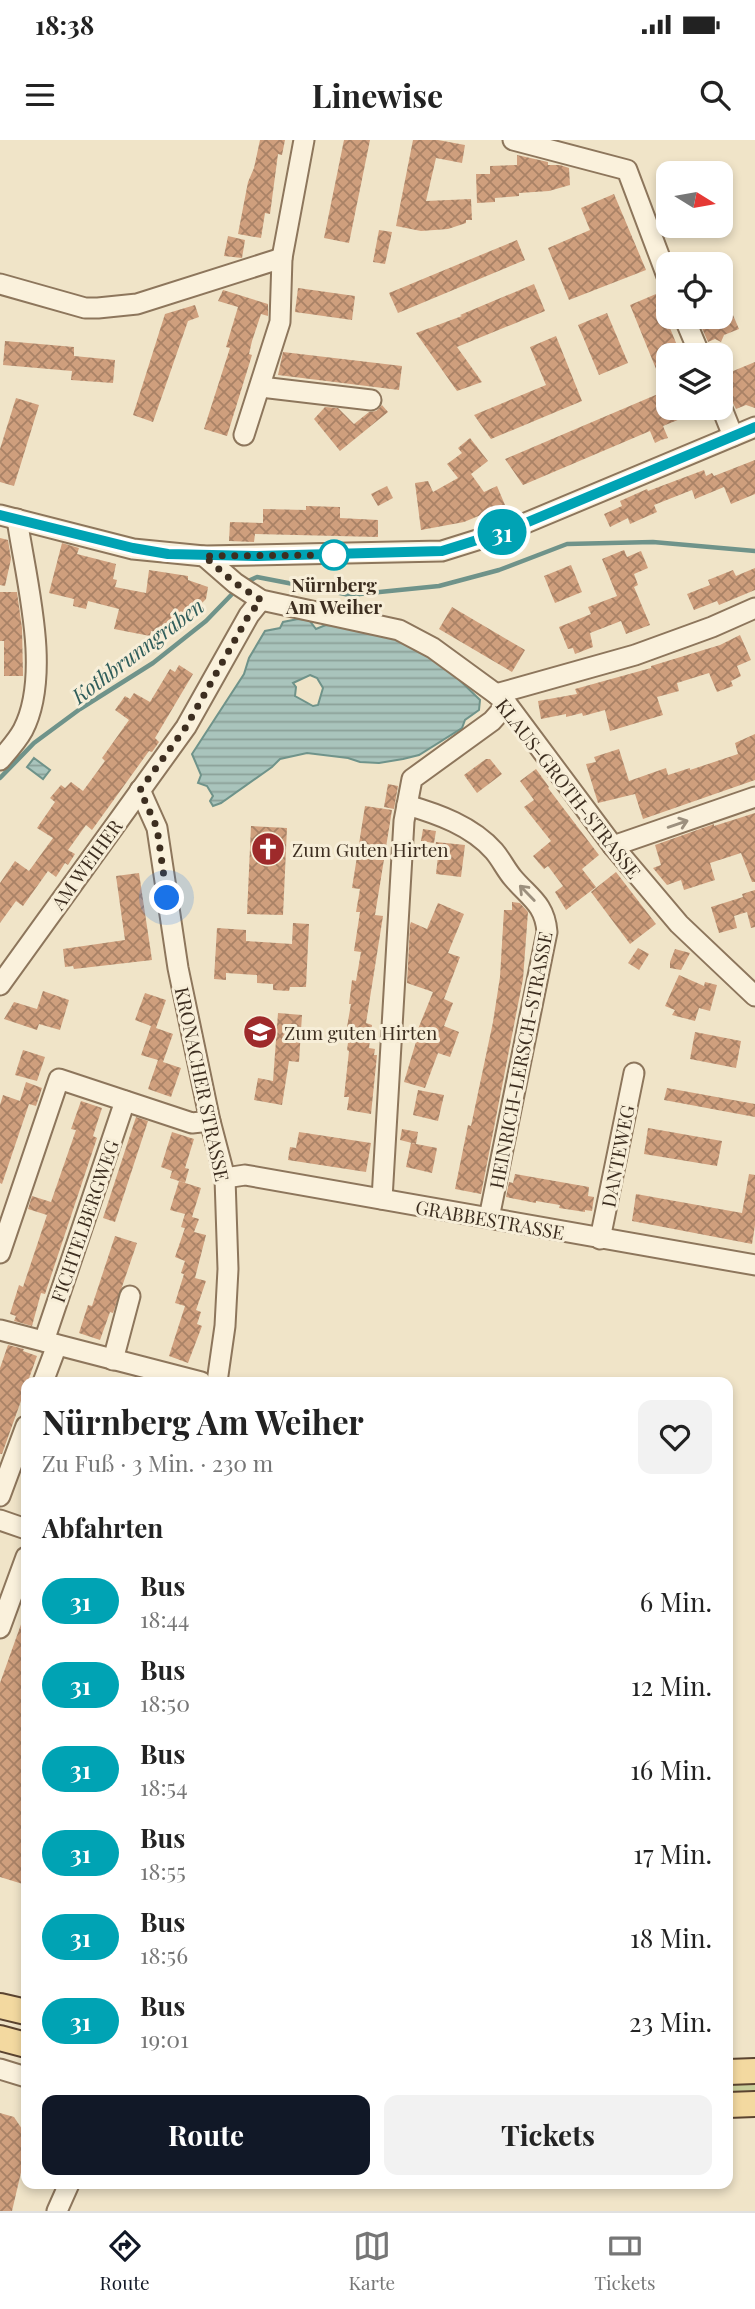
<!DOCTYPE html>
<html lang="de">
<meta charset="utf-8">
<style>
body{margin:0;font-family:"Playfair Display",serif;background:#f2f2f2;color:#222;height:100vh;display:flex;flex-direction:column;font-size:26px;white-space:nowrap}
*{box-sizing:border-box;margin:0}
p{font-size:23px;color:#767676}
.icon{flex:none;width:38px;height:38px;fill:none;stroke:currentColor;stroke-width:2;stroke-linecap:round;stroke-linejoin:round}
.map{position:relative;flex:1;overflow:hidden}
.sheet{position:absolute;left:21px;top:1237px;width:712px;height:812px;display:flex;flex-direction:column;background:#fff;border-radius:14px;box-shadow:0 4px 10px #0003}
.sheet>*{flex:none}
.badge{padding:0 14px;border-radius:23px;font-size:24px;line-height:46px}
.needle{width:46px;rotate:101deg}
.buttons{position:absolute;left:656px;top:21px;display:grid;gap:14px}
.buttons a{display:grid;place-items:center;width:77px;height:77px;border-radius:14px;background:#fff;box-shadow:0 4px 10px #0003;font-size:35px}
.you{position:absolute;width:35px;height:35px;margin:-18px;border:5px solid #fff;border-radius:50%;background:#1a73e8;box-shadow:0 0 0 10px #1a73e833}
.map>.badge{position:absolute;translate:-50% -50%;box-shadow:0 0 0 4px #fff}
h2{padding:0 21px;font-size:26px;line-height:63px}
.round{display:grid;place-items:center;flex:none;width:74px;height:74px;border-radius:14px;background:#f2f2f2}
.head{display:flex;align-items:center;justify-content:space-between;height:119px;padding:0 21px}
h1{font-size:33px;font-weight:700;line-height:52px}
.cta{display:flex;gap:14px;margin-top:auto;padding:14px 21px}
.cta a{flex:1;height:80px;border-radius:14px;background:#111827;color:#fff;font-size:28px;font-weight:700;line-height:80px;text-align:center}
.cta a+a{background:#f2f2f2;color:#222}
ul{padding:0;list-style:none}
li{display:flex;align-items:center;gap:21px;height:84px;padding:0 21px}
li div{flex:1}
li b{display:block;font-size:26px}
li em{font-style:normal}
li .badge{min-width:77px;font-weight:700;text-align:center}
.status{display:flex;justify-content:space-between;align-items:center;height:49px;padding:0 35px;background:#fff;direction:ltr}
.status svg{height:19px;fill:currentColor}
header{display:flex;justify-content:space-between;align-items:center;height:91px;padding:0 21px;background:#fff;font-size:32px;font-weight:700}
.dock{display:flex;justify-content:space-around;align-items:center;height:98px;border-top:2px solid #e0e0e0;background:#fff;font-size:19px;color:#767676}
.dock a{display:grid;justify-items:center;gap:4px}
.dock .on{color:#111827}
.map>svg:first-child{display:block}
.green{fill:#c9cf9b}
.water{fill:url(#water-rules);stroke:#6f938a;stroke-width:2;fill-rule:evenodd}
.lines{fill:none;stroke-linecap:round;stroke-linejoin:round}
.stream{stroke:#6f938a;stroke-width:4.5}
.building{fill:url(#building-cross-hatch)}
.minor-casing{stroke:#8d765c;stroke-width:23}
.major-casing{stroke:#5b4430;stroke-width:28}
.minor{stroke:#faf1dc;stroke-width:19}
.major{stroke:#f3d9a0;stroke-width:24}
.oneway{stroke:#9c907e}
.line-casing{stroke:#fff;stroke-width:16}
.line{stroke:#00a3b4;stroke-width:10}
.walk{stroke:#3d2e20;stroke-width:7;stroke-dasharray:0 12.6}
.stop-dot{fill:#fff;stroke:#00a3b4;stroke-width:3.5}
.labels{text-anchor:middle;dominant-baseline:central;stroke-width:6;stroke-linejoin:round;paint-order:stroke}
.stop-label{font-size:19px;font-weight:bold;fill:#3d2e20;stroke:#f7eed8}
.street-label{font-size:19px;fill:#3d2e20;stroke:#f7eed8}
.poi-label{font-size:19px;fill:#3d2e20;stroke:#f7eed8;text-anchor:start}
.water-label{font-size:21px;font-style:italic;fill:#2f5d5a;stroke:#f7eed8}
</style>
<div class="status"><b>18:38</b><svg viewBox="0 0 49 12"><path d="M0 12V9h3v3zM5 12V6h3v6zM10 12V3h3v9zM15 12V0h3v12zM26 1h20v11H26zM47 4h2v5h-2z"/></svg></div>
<header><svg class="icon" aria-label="menu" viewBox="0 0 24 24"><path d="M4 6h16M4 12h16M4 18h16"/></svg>Linewise<svg class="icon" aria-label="search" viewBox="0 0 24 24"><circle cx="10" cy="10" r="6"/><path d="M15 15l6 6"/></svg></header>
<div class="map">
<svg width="755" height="2071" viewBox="0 0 755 2071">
<defs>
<pattern id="water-rules" width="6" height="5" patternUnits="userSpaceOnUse" patternTransform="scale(1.75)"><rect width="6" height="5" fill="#a9c4bc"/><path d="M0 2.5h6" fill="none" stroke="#8ba098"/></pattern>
<pattern id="building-cross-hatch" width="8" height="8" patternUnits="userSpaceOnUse" patternTransform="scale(1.75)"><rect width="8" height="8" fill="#cf9f7d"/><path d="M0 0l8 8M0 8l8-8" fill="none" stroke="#a98266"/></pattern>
</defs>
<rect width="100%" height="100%" fill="#f0e4c8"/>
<!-- green -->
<path class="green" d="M755,1940V1954L728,1955V1941Z"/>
<!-- water -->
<g class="water">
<path d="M298,479L309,480L316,489L328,484L398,499L444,525L480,560L479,570L465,580L462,588L419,615L403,619L379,623L360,622L348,618L307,613L280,619L272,627L221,663L213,666L210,661L213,656L207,646L198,643L201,635L192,614L244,534L249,518L265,491L280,488L283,482ZM310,535L317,538L323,548L318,565L313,566L295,556L296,547L293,543Z"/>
<path d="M34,618L50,630L43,639L27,627Z"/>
</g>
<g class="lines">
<!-- stream -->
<g class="stream">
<path d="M246,442L257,437L350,455L439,446L499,430L567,404L653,402L755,411"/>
<path d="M0,638L34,603L80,569L153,523L206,481L236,450"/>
</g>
</g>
<!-- building -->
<g class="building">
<path d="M260,0H285L282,15L278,14L270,74L265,73L261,98L238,94L248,42L254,28Z"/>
<path d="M344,0H370L349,103L324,98Z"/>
<path d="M413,0H438L465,5L462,23L436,18L426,61L471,59L472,80H466V83L448,89L421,91L396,86Z"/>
<path d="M517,15L548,22V25H560L569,28L570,45L549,51L519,53V56L495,58V62L477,63L476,34H490V26L517,25Z"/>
<path d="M614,54L646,130L569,160L548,108L590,90L581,68Z"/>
<path d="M379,90L392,92L385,124L373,122Z"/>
<path d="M228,96L245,100L242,118L224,116Z"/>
<path d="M517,100L525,120L398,173L389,153Z"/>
<path d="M534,144L545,171L457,207L482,242L457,251L416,193L462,176L460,175Z"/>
<path d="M721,147L739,189L724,195L721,202L715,199L708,202L697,177H721Z"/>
<path d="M298,148L355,156L352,180L295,172Z"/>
<path d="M223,150L268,164V176L261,174L252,201L249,214L252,215L227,296L204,289L230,208L226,207L238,167L218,161Z"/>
<path d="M656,154L681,215H668V268H707L663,286L668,298L661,300L655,303L650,291L523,345L505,319L665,251L630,165Z"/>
<path d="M195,165L199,177L188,181L153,282L133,275L165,174Z"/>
<path d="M607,173L628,223L599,235L578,185Z"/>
<path d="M556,196L582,261L491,299L474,275L546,245L530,207Z"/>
<path d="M5,201L74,207V216L115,220L113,243L71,240L72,231L3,225Z"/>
<path d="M283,212L402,226L399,250L278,235Z"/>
<path d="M755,222V268L746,265L736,269L732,261L725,255L721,245V236Z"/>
<path d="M16,258L39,265L14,346L0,342V309Z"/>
<path d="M382,265L388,272L340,311L314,279L325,267L338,268L354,284L369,272L376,271Z"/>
<path d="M470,298L488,321L471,334L484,352L497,346L505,365L464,382L421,390L415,343L428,341L433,352L458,338L447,324L462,313L458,308Z"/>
<path d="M755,320V354L731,364L724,347L695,359L692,350L654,365L657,372L630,384L628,378L610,387L604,374L622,366L620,361L647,349L648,351L704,330L706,336L712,333L714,336Z"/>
<path d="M387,346L393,358L378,366L371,354Z"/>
<path d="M306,366L340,367V378L378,380V397L255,394L254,402L229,401L230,382L263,383V369L306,370Z"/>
<path d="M0,398L8,400L11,419L5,446L0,445Z"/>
<path d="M62,403L79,408L77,414L116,424L113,439L117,440L115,447L146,453L149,430L188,436V440L208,447L206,459L175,490L164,488L163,493L151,491L150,496L114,489L119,469L88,461L86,469L73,466L74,459L49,453Z"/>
<path d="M624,410L627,417L641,411L648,428L634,434L638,445L634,447L650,485L626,494L621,481L590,493L593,507L575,514L573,508L568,509L559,487L591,474L588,467L617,456L602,419Z"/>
<path d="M571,425L582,452L555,463L544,436Z"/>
<path d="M755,428V450L719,465L717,461L694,470L687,454L710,445L708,440L733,430L736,436Z"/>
<path d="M0,452H17L22,488L23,536H4V501H0Z"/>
<path d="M452,467L525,510L512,532L439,489Z"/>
<path d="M740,495L751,520L737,526L741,536L731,541L733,546L717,552L709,533L677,543L679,551L657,557L663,575L610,591L605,570L583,576L582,573L566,577V574L541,579L538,561L577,554L575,549L651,528V526L720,505Z"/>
<path d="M179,525L193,534L155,598L159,602L152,612L149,611L92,690L86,685L68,710L75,714L68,725L65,723L56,737L48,731L23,766L16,761L0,783V743L15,721L29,731L53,698L37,688L55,662L50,658L61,645L65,648L71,642L83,651L105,621L102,618L129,580L115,570L125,556L130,559L134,553L150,562L170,529L175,532Z"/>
<path d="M755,594V640L643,679L635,654L598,663L586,624L596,622L594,617L619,609L629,641L666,628L668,635L690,628V630L738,614L735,603Z"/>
<path d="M486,619H490L502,634L477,653L464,635Z"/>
<path d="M536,629L549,647L548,648L599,715L582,729L596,747L566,770L555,752L563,746L548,726L544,729L533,716L551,701L524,667L534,660L520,641Z"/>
<path d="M388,644L398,646L394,669L384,667Z"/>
<path d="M365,666L392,670L375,775L383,776L366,883L372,885L369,908L375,909L374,915H377L371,974L347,970L349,957H344L349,911L347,910L350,888L347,887L351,864H349L352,840L356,841L361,812L354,811L360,772H356L360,749L352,748Z"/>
<path d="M755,673V742H752L741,713L710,723L715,740L684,750L681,740L667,745L653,728L661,725L655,705L714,684V686Z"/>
<path d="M251,686L287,688L283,775L247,774Z"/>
<path d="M423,689L436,691L434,703L421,701Z"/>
<path d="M436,702L465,705L461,737L436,734L438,716H434Z"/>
<path d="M616,732L656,784L630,804L591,752Z"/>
<path d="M139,733L152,820L74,829L73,826L65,827L63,809L125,800L116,736Z"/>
<path d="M755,750V787L751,788L747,772L734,776L737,788L719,793L711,767L743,757L742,754Z"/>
<path d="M512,762L520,763L528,772L523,839L481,1054L455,1049L468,985L471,986L493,882L500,837L504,770H512Z"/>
<path d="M438,763L464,774L448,813L460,817L444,859L453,863L444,886L459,892L450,917L438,913L425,948L404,942L418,895L416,894L433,852L407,843L410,785L411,782L427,789Z"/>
<path d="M293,783L309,784L306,847H290L289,851L273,850V844L257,843V835L226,833V840L214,839L217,788L246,790V801L292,804Z"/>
<path d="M638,808L649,814L639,830L628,823Z"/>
<path d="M675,809L690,813L681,830L670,828V822Z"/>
<path d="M679,835L704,846L705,842L717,845L710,871L699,868L695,881L672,875L675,870L665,866Z"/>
<path d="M43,851L69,860L60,890L39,884L37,890L4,879L14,862L37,869Z"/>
<path d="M145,853L166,860L156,888L173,894L163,922L181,928L171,957L148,949L158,920L141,915L151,886L135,880Z"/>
<path d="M278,873L302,875L299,922L289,921L282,965L254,960L258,938L273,941Z"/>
<path d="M695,892L741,901L736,928L690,919Z"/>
<path d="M23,910L45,917L37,941L15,935Z"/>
<path d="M26,942L42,948L36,966L29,964L2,1044L0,1043V965L3,955L20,961Z"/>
<path d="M667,948L755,964V977L664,960Z"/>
<path d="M418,950L444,955L438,981L413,975Z"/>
<path d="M81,961L102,968L93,996L97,998L45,1154L41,1153L32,1186L14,1181L16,1176L10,1174L19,1145L23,1147L47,1075L28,1069L32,1056L51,1062L76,990L71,989Z"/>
<path d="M136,977L148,981L115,1082L103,1078Z"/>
<path d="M648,988L722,1001L717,1026L644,1014Z"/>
<path d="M402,989L418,992L416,1004L400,1000Z"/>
<path d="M172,992L194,999L185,1028L189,1029L185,1043L170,1038L172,1031L161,1027Z"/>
<path d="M299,992L371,1003L366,1032L288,1020L290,1007L296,1008Z"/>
<path d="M411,1003L437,1008L432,1033L406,1027Z"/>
<path d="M515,1034L589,1047L588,1056L594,1057L592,1071L585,1070V1072L559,1068L560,1065L536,1061V1063L506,1057L509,1042L513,1043Z"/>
<path d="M749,1034L755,1035V1085L752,1104L632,1081L636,1054L742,1073Z"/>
<path d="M179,1041L201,1048L192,1077L199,1079L194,1092L206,1095L195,1138L206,1141L196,1170L201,1172L197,1184L202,1186L188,1223L169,1216L185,1166L175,1163L184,1134L186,1135L181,1133L185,1121L175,1117L185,1088L187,1089L181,1087L185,1074L170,1070Z"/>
<path d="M115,1096L137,1103L113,1173L110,1172L100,1200L79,1193L88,1165L92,1166Z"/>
<path d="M8,1205L24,1209L23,1211L37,1216L2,1314H0V1228Z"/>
<path d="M24,1476H26V1745L0,1737V1543Z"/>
<path d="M0,1973L14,1977L26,1995V2011L12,2071H0Z"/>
</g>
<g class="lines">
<!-- minor casing -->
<g class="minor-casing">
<g id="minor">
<path d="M513,0L627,30L668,139"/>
<path d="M282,118L304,0"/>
<path d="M0,144L85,168H98L137,164L282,118L280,182L244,295"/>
<path d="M684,177L700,215"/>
<path d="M261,247L371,260"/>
<path d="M721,266L733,296"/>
<path d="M0,375L133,409L204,416L442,411L509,390L755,287"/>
<path d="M204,416L235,443L261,460L399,490L433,508L496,554L507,564L613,706L679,784L755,856"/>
<path d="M496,554L635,515L712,487L755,468"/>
<path d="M0,620C8,611 17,601 23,590C52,534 26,440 17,379"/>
<path d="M140,650L157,688L178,828L210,981L225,1038L228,1129L225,1186L217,1242"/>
<path d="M407,665C438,674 472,686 494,711C501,719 506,730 513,738C529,757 545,764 547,792L489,1078"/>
<path d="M613,706L755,657"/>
<path d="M0,845L186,587L249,475L261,460"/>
<path d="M225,1038L245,1035L755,1125"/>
<path d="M382,1059L404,681L412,639L492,581L507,564"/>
<path d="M600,1099L634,933"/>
<path d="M0,1113L59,939L192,983L210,981"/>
<path d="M0,1190L201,1242"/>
<path d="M44,1201L125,961"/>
<path d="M113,1220L130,1156"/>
<path d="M43,1242L57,1205"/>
<path d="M0,1356L26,1286"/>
<path d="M0,1380L26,1389"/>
<path d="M0,1488L26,1417"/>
<path d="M0,1929L26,1937"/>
<path d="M57,2071L69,2044"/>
</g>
</g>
<!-- major casing -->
<g class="major-casing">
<g id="major">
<path d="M0,1866L26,1872"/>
<path d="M0,1898L26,1905"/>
<path d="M728,1932L755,1931"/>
<path d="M728,1965L755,1964"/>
</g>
</g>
<!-- minor -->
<use href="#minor" class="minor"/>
<!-- major -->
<use href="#major" class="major"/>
</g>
<!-- one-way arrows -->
<defs><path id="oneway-shaft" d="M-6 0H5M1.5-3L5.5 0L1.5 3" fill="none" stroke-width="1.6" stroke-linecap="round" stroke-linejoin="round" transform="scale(1.75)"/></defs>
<g class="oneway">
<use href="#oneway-shaft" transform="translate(678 684) rotate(-19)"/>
<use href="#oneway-shaft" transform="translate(527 753) rotate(-134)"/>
</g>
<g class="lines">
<!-- line casing -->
<g class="line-casing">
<path id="line" d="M0,375L133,408L168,414L257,416L442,411L509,390L755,287"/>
</g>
<!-- line -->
<use href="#line" class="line"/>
<!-- walk -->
<path class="walk" d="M167,758L157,688L140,650L186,587L249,475L261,460L235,443L204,416L334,415"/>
</g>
<!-- icons -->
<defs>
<g id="church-disc" transform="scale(1.75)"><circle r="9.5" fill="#9e2a2b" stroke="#f7eed8"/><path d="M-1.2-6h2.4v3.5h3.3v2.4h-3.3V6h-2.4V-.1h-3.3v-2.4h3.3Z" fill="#fff"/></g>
<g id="school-disc" transform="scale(1.75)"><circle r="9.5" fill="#9e2a2b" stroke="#f7eed8"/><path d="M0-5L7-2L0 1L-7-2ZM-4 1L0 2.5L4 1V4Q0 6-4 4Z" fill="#fff"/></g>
</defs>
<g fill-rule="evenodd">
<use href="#church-disc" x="268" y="709"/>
<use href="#school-disc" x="260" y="892"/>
</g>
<!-- markers -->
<circle class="stop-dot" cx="334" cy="415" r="14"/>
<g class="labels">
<!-- stop labels -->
<g class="stop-label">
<text x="334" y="444">Nürnberg<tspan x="334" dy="22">Am Weiher</tspan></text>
</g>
<!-- street labels -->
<g class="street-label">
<text transform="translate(569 648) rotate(52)">KLAUS-GROTH-STRASSE</text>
<text transform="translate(86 724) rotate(-54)">AM WEIHER</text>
<text transform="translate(520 920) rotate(-79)">HEINRICH-LERSCH-STRASSE</text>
<text transform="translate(203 944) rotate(78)">KRONACHER STRASSE</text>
<text transform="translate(617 1016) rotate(-79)">DANTEWEG</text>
<text transform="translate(490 1079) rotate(10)">GRABBESTRASSE</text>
<text transform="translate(84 1081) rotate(-71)">FICHTELBERGWEG</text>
</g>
<!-- poi labels -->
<g class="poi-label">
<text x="292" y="709">Zum Guten Hirten</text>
<text x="284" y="892">Zum guten Hirten</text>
</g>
<!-- water labels -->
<g class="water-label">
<text transform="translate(137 510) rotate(-37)">Kothbrunngraben</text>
</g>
</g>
</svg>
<div class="buttons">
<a><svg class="needle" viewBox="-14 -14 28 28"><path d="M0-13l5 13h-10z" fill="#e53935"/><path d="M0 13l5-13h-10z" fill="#767676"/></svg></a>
<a><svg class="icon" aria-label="locate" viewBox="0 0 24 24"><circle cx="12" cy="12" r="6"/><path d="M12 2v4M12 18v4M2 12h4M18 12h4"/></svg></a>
<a><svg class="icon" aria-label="layers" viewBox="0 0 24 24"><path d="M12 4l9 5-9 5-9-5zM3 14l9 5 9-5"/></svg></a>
</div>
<div class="you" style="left:167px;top:758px"></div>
<b class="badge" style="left:502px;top:392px;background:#00a3b4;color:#fff">31</b>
<section class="sheet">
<div class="head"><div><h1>Nürnberg Am Weiher</h1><p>Zu Fuß · 3 Min. · 230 m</p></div><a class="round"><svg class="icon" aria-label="heart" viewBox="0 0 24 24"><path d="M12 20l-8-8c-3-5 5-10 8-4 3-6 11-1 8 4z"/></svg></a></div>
<h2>Abfahrten</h2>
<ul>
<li><span class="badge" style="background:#00a3b4;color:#fff">31</span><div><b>Bus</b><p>18:44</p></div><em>6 Min.</em></li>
<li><span class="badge" style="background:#00a3b4;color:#fff">31</span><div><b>Bus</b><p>18:50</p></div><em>12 Min.</em></li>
<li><span class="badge" style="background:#00a3b4;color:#fff">31</span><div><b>Bus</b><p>18:54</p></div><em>16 Min.</em></li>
<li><span class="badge" style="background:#00a3b4;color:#fff">31</span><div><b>Bus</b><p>18:55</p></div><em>17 Min.</em></li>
<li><span class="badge" style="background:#00a3b4;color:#fff">31</span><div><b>Bus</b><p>18:56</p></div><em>18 Min.</em></li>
<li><span class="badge" style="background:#00a3b4;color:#fff">31</span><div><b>Bus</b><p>19:01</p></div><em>23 Min.</em></li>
</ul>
<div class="cta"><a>Route</a><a>Tickets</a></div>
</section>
</div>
<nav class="dock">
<a class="on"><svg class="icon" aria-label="directions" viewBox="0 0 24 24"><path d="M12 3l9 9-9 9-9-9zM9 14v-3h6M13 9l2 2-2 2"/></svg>Route</a>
<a><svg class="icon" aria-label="map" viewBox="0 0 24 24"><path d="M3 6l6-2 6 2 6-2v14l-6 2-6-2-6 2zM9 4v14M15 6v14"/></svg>Karte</a>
<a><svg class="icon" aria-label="tickets" viewBox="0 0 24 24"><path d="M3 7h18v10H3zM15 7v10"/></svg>Tickets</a>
</nav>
